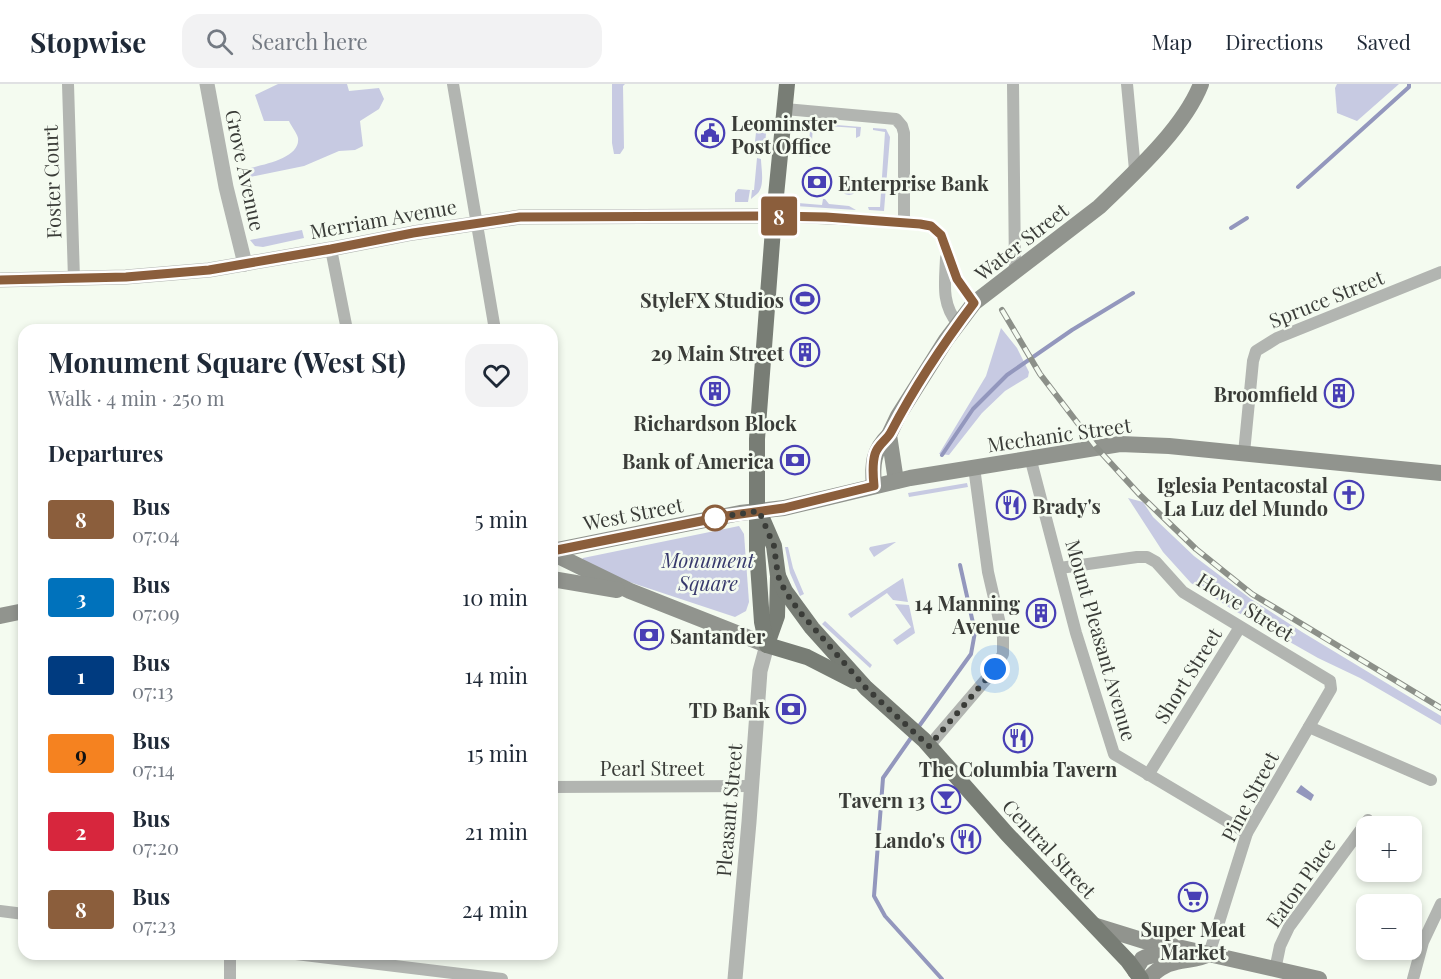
<!DOCTYPE html>
<meta charset="utf-8">
<style>
body{margin:0;font-family:"Playfair Display",serif;background:#f2f2f3;color:#1f2937;height:100vh;display:flex;flex-direction:column;font-size:22px;white-space:nowrap}
*{box-sizing:border-box;margin:0}
p{font-size:20px;color:#747a83}
.icon{flex:none;width:33px;height:33px;fill:none;stroke:currentColor;stroke-width:2;stroke-linecap:round;stroke-linejoin:round}
.map{position:relative;flex:1;overflow:hidden}
.drawer{position:absolute;left:18px;top:240px;width:540px;height:636px;display:flex;flex-direction:column;background:#fff;border-radius:18px;box-shadow:0 3px 9px #0003}
.drawer>*{flex:none}
.badge{padding:0 12px;border-radius:4px;font-size:21px;line-height:39px}
.tools{position:absolute;left:1356px;top:732px;display:grid;gap:12px}
.tools a{display:grid;place-items:center;width:66px;height:66px;border-radius:12px;background:#fff;box-shadow:0 3px 9px #0003;font-size:30px}
.you{position:absolute;width:30px;height:30px;margin:-15px;border:4px solid #fff;border-radius:50%;background:#1a73e8;box-shadow:0 0 0 9px #1a73e833}
.map>.badge{position:absolute;translate:-50% -50%;box-shadow:0 0 0 3px #fff}
h2{padding:0 30px;font-size:22px;line-height:54px}
.round{display:grid;place-items:center;flex:none;width:63px;height:63px;border-radius:18px;background:#f2f2f3}
.head{display:flex;align-items:center;justify-content:space-between;height:102px;padding:0 30px}
h1{font-size:28px;font-weight:700;line-height:45px}
ul{padding:0;list-style:none}
li{display:flex;align-items:center;gap:18px;height:78px;padding:0 30px}
li div{flex:1}
li b{display:block;font-size:22px}
li em{font-style:normal}
li .badge{min-width:66px;font-weight:700;text-align:center}
header{display:flex;align-items:center;gap:36px;box-sizing:border-box;height:84px;padding:0 30px;background:#fff;border-bottom:2px solid #e0e1e3}
header strong{font-size:28px}
nav{display:flex;gap:33px;margin-inline-start:auto;font-size:21px}
.search{width:420px;height:54px;background:#f2f2f3;display:flex;align-items:center;gap:15px;box-sizing:border-box;padding:0 21px;border-radius:18px;color:#747a83;font-size:22px}
.map>svg:first-child{display:block}
.green{fill:#c7cae2}
.water{fill:#9397bd}
.lines{fill:none;stroke-linecap:round;stroke-linejoin:round}
.stream{stroke:#9397bd;stroke-width:4}
.minor{stroke:#b2b5b1;stroke-width:12}
.tertiary{stroke:#b2b5b1;stroke-width:15}
.secondary{stroke:#91948e;stroke-width:16}
.primary{stroke:#787d75;stroke-width:16}
.rail-casing{stroke:#8c9089;stroke-width:6}
.rail{stroke:#f4fbf0;stroke-width:4;stroke-dasharray:11;stroke-linecap:butt}
.line-casing{stroke:#fff;stroke-width:14}
.line{stroke:#8b5e3c;stroke-width:9}
.walk{stroke:#3a3c38;stroke-width:6;stroke-dasharray:0 10.8}
.stop-dot{fill:#fff;stroke:#8b5e3c;stroke-width:3}
.labels{text-anchor:middle;dominant-baseline:central;stroke-width:5;stroke-linejoin:round;paint-order:stroke}
.poi-label{font-size:20px;font-weight:bold;fill:#3a3c38;stroke:#f4fbf0;text-anchor:end}
.street-label{font-size:20px;fill:#3a3c38;stroke:#f4fbf0}
.park-label{font-size:20px;font-style:italic;fill:#37396c;stroke:#f4fbf0}
</style>
<header>
<strong>Stopwise</strong>
<div class="search"><svg class="icon" aria-label="search" viewBox="0 0 24 24"><circle cx="10" cy="10" r="6"/><path d="M15 15l6 6"/></svg>Search here</div>
<nav><a>Map</a><a>Directions</a><a>Saved</a></nav>
</header>
<div class="map">
<svg width="1441" height="895" viewBox="0 0 1441 895">
<rect width="100%" height="100%" fill="#f4fbf0"/>
<!-- green -->
<g class="green">
<path d="M278,0H347L349,7L379,4L384,15L379,25L360,37L363,62L355,66L339,67L304,82L240,95L239,91L242,86C256,82 301,76 298,54C297,49 291,42 289,37H264L255,11Z"/>
<path d="M612,0H625L623,2L624,64L620,70H614L612,59Z"/>
<path d="M1337,0H1399L1357,37L1337,29L1335,4Z"/>
<path d="M755,37L767,39L765,60H763L762,67L754,66L757,40Z"/>
<path d="M812,39L861,43L860,52L856,54V44L813,41L811,73L808,72L810,46L802,45L803,40L812,41Z"/>
<path d="M873,44L886,45L890,53L884,127L869,126L868,123H880L885,48L873,46Z"/>
<path d="M757,74L761,75C761,83 765,101 758,109C756,111 753,113 751,115L752,106H754Z"/>
<circle cx="849" cy="102" r="9"/>
<path d="M738,105L750,106L748,118H735V109Z"/>
<path d="M795,111H798V119L822,121L823,115H825L829,120L849,122L856,126L795,122Z"/>
<path d="M302,146L304,154L263,163L255,162L250,156Z"/>
<path d="M1001,244L1017,264L1029,288L1028,293L1005,307L982,329L949,371L939,370L986,292Z"/>
<path d="M967,399L968,403L909,413L908,409Z"/>
<path d="M1128,414L1143,418L1153,433L1194,472L1251,515L1302,548L1441,632V641L1360,594L1318,574L1230,524L1191,499L1163,468Z"/>
<path d="M739,442L744,450L749,518L746,527L735,533L578,481L583,474Z"/>
<path d="M895,458H896L874,473L869,465L870,463Z"/>
<path d="M785,463H788L793,484L804,510L800,512L790,489Z"/>
<path d="M903,494L908,518L893,516L887,509L851,534L848,530Z"/>
<path d="M895,520L909,521L915,549L897,561L893,556L911,543Z"/>
<path d="M825,537L872,581L870,584L822,540Z"/>
</g>
<!-- water -->
<path class="water" d="M1301,701L1314,711L1311,717L1296,708Z"/>
<g class="lines">
<!-- stream -->
<g class="stream">
<path d="M1298,103L1409,3V0"/>
<path d="M1231,144L1247,134"/>
<path d="M942,371L973,325L1007,291L1072,246L1133,209"/>
<path d="M917,645L971,570L975,548L960,481"/>
<path d="M913,651L883,694L874,812L885,832L942,895"/>
</g>
<!-- minor -->
<g class="minor">
<path d="M68,0L74,195"/>
<path d="M453,0L495,246"/>
<path d="M1013,0L1015,187"/>
<path d="M1127,0L1135,86"/>
<path d="M785,25L896,35L902,42L904,49V138"/>
<path d="M774,132L904,138L931,142L941,151L957,195L974,219"/>
<path d="M331,165L347,246"/>
<path d="M946,174C945,199 941,220 958,240"/>
<path d="M1244,369L1253,277L1256,267L1277,254L1441,188"/>
<path d="M1030,373L1076,549L1114,670L1247,749"/>
<path d="M1060,484L1137,473H1147L1156,478L1183,508L1330,597L1331,605L1247,749L1209,870"/>
<path d="M1309,643L1431,696"/>
<path d="M929,662L994,586L1003,570V553L988,488L974,383"/>
<path d="M1148,691L1240,543"/>
<path d="M552,703L752,702"/>
<path d="M0,827L24,830"/>
<path d="M230,870V895"/>
<path d="M296,870L502,895"/>
<path d="M1275,886L1280,862L1289,843L1368,736"/>
<path d="M1413,895L1423,858L1441,820"/>
</g>
<!-- tertiary -->
<g class="tertiary">
<path d="M207,0L226,103L245,180"/>
<path d="M0,196L126,193L209,186L331,165L413,149L520,133L774,132"/>
<path d="M735,895L749,738L760,587L767,561"/>
</g>
<!-- secondary -->
<g class="secondary">
<path d="M896,397L889,351L898,332L946,256L974,219L1099,123C1133,90 1184,44 1201,0"/>
<path d="M874,402C872,381 873,366 889,351"/>
<path d="M552,467L740,429L784,424L910,394L1120,360L1169,362L1441,389"/>
<path d="M552,469L630,507L767,561"/>
<path d="M552,495L617,506"/>
<path d="M0,532L24,527"/>
<path d="M1096,842L1151,859L1173,862"/>
<path d="M1135,887L1142,875L1146,873L1182,864L1319,895"/>
<path d="M1148,895C1156,887 1164,880 1176,878C1188,875 1198,876 1209,870"/>
</g>
<!-- primary -->
<g class="primary">
<path d="M761,432L774,462L778,492L777,532L767,560"/>
<path d="M778,492L785,507L812,544L866,604L924,656L1007,750L1128,877L1141,895"/>
<path d="M767,561L762,538L757,466V355L774,132L787,0"/>
<path d="M767,561L807,573L854,597"/>
</g>
<!-- rail casing -->
<g class="rail-casing">
<path id="rail" d="M1002,226L1040,290L1096,363L1139,410L1196,465L1252,510L1441,624"/>
</g>
<!-- rail -->
<use href="#rail" class="rail"/>
</g>
<g class="lines">
<!-- line casing -->
<g class="line-casing">
<path id="line" d="M0,196L126,193L209,186L331,165L413,149L520,133L774,132L826,133L920,140L931,142L941,151L957,195L974,219C943,260 915,302 891,348C887,356 878,360 875,370C872,380 873,392 874,402L784,424L726,432L552,467"/>
</g>
<!-- line -->
<use href="#line" class="line"/>
<!-- walk -->
<path class="walk" d="M715,434H713L759,427L774,462L778,492L785,507L799,527L866,604L929,662L995,585"/>
</g>
<!-- icons -->
<defs>
<g id="civic-ring" transform="scale(1.5)"><circle r="9.5" fill="#f4fbf0" stroke="#483fb5" stroke-width="1.5"/><path d="M-.6-6.5H3V-4.5H.6V-3L4-1V1h2V6H-6V1h2V-1L-.6-3ZM-1.2 2.5V6h2.4V2.5Z" fill="#483fb5"/></g>
<g id="bank-ring" transform="scale(1.5)"><circle r="9.5" fill="#f4fbf0" stroke="#483fb5" stroke-width="1.5"/><path d="M-6-4H6V4H-6ZM0-2.3a2.3 2.3 0 1 0 0 4.6a2.3 2.3 0 1 0 0-4.6Z" fill="#483fb5"/></g>
<g id="stadium-ring" transform="scale(1.5)"><circle r="9.5" fill="#f4fbf0" stroke="#483fb5" stroke-width="1.5"/><path d="M0-5a6.5 5 0 1 0 0 10a6.5 5 0 1 0 0-10ZM-3.5-1.8h7v3.6h-7Z" fill="#483fb5"/></g>
<g id="building-ring" transform="scale(1.5)"><circle r="9.5" fill="#f4fbf0" stroke="#483fb5" stroke-width="1.5"/><path d="M-4-6H4V6H1V3H-1V6H-4ZM-2.5-4.3h1.7v1.8h-1.7ZM.8-4.3h1.7v1.8H.8ZM-2.5-1h1.7V.8h-1.7ZM.8-1h1.7V.8H.8Z" fill="#483fb5"/></g>
<g id="church-ring" transform="scale(1.5)"><circle r="9.5" fill="#f4fbf0" stroke="#483fb5" stroke-width="1.5"/><path d="M-1.2-6h2.4v3.5h3.3v2.4h-3.3V6h-2.4V-.1h-3.3v-2.4h3.3Z" fill="#483fb5"/></g>
<g id="restaurant-ring" transform="scale(1.5)"><circle r="9.5" fill="#f4fbf0" stroke="#483fb5" stroke-width="1.5"/><path d="M-5-6h1v4h1v-4h1v4h1v-4h1v5L-1.5 .5V6h-2V.5L-5-1ZM5-6V6H3V1.5H1.5Q1.5-4 5-6Z" fill="#483fb5"/></g>
<g id="bar-ring" transform="scale(1.5)"><circle r="9.5" fill="#f4fbf0" stroke="#483fb5" stroke-width="1.5"/><path d="M-6-5H6L.8 .8V4.5H3.5V6h-7V4.5H-.8V.8Z" fill="#483fb5"/></g>
<g id="supermarket-ring" transform="scale(1.5)"><circle r="9.5" fill="#f4fbf0" stroke="#483fb5" stroke-width="1.5"/><path d="M-6-5.5h2.5l.6 2H6L4.5 2H-2.5L-4.4-4H-6ZM-1.5 3.2a1.3 1.3 0 1 0 .1 0ZM3 3.2a1.3 1.3 0 1 0 .1 0Z" fill="#483fb5"/></g>
</defs>
<g fill-rule="evenodd">
<use href="#civic-ring" x="710" y="49"/>
<use href="#bank-ring" x="817" y="98"/>
<use href="#stadium-ring" x="805" y="215"/>
<use href="#building-ring" x="805" y="268"/>
<use href="#building-ring" x="715" y="307"/>
<use href="#building-ring" x="1339" y="309"/>
<use href="#bank-ring" x="795" y="376"/>
<use href="#church-ring" x="1349" y="411"/>
<use href="#restaurant-ring" x="1011" y="421"/>
<use href="#building-ring" x="1041" y="529"/>
<use href="#bank-ring" x="649" y="551"/>
<use href="#bank-ring" x="791" y="625"/>
<use href="#restaurant-ring" x="1018" y="654"/>
<use href="#bar-ring" x="946" y="715"/>
<use href="#restaurant-ring" x="966" y="755"/>
<use href="#supermarket-ring" x="1193" y="813"/>
</g>
<!-- markers -->
<circle class="stop-dot" cx="715" cy="434" r="12"/>
<g class="labels">
<!-- poi labels -->
<g class="poi-label">
<text x="731" y="38" text-anchor="start">Leominster<tspan x="731" dy="23">Post Office</tspan></text>
<text x="838" y="98" text-anchor="start">Enterprise Bank</text>
<text x="784" y="215">StyleFX Studios</text>
<text x="784" y="268">29 Main Street</text>
<text x="1318" y="309">Broomfield</text>
<text x="715" y="338" text-anchor="middle">Richardson Block</text>
<text x="774" y="376">Bank of America</text>
<text x="1328" y="400">Iglesia Pentacostal<tspan x="1328" dy="23">La Luz del Mundo</tspan></text>
<text x="1032" y="421" text-anchor="start">Brady's</text>
<text x="1020" y="518">14 Manning<tspan x="1020" dy="23">Avenue</tspan></text>
<text x="670" y="551" text-anchor="start">Santander</text>
<text x="770" y="625">TD Bank</text>
<text x="1018" y="684" text-anchor="middle">The Columbia Tavern</text>
<text x="925" y="715">Tavern 13</text>
<text x="945" y="755">Lando's</text>
<text x="1193" y="844" text-anchor="middle">Super Meat<tspan x="1193" dy="23">Market</tspan></text>
</g>
<!-- street labels -->
<g class="street-label">
<text transform="translate(246 86) rotate(78)">Grove Avenue</text>
<text transform="translate(51 98) rotate(-92)">Foster Court</text>
<text transform="translate(383 134) rotate(-10)">Merriam Avenue</text>
<text transform="translate(1021 157) rotate(-38)">Water Street</text>
<text transform="translate(1326 214) rotate(-22)">Spruce Street</text>
<text transform="translate(1059 350) rotate(-8)">Mechanic Street</text>
<text transform="translate(633 429) rotate(-11)">West Street</text>
<text transform="translate(1246 522) rotate(32)">Howe Street</text>
<text transform="translate(1102 556) rotate(74)">Mount Pleasant Avenue</text>
<text transform="translate(1187 591) rotate(-58)">Short Street</text>
<text x="652" y="683">Pearl Street</text>
<text transform="translate(1249 712) rotate(-62)">Pine Street</text>
<text transform="translate(728 726) rotate(-85)">Pleasant Street</text>
<text transform="translate(1050 764) rotate(47)">Central Street</text>
<text transform="translate(1300 798) rotate(-55)">Eaton Place</text>
</g>
<!-- park labels -->
<g class="park-label">
<text x="708" y="475">Monument<tspan x="708" dy="23">Square</tspan></text>
</g>
</g>
</svg>
<div class="tools">
<a>+</a>
<a>−</a>
</div>
<div class="you" style="left:995px;top:585px"></div>
<b class="badge" style="left:779px;top:132px;background:#8b5e3c;color:#fff">8</b>
<section class="drawer">
<div class="head"><div><h1>Monument Square (West St)</h1><p>Walk · 4 min · 250 m</p></div><a class="round"><svg class="icon" aria-label="heart" viewBox="0 0 24 24"><path d="M12 20l-8-8c-3-5 5-10 8-4 3-6 11-1 8 4z"/></svg></a></div>
<h2>Departures</h2>
<ul>
<li><span class="badge" style="background:#8b5e3c;color:#fff">8</span><div><b>Bus</b><p>07:04</p></div><em>5 min</em></li>
<li><span class="badge" style="background:#0072bc;color:#fff">3</span><div><b>Bus</b><p>07:09</p></div><em>10 min</em></li>
<li><span class="badge" style="background:#003b80;color:#fff">1</span><div><b>Bus</b><p>07:13</p></div><em>14 min</em></li>
<li><span class="badge" style="background:#f58220;color:#111">9</span><div><b>Bus</b><p>07:14</p></div><em>15 min</em></li>
<li><span class="badge" style="background:#d7263d;color:#fff">2</span><div><b>Bus</b><p>07:20</p></div><em>21 min</em></li>
<li><span class="badge" style="background:#8b5e3c;color:#fff">8</span><div><b>Bus</b><p>07:23</p></div><em>24 min</em></li>
</ul>
</section>
</div>
